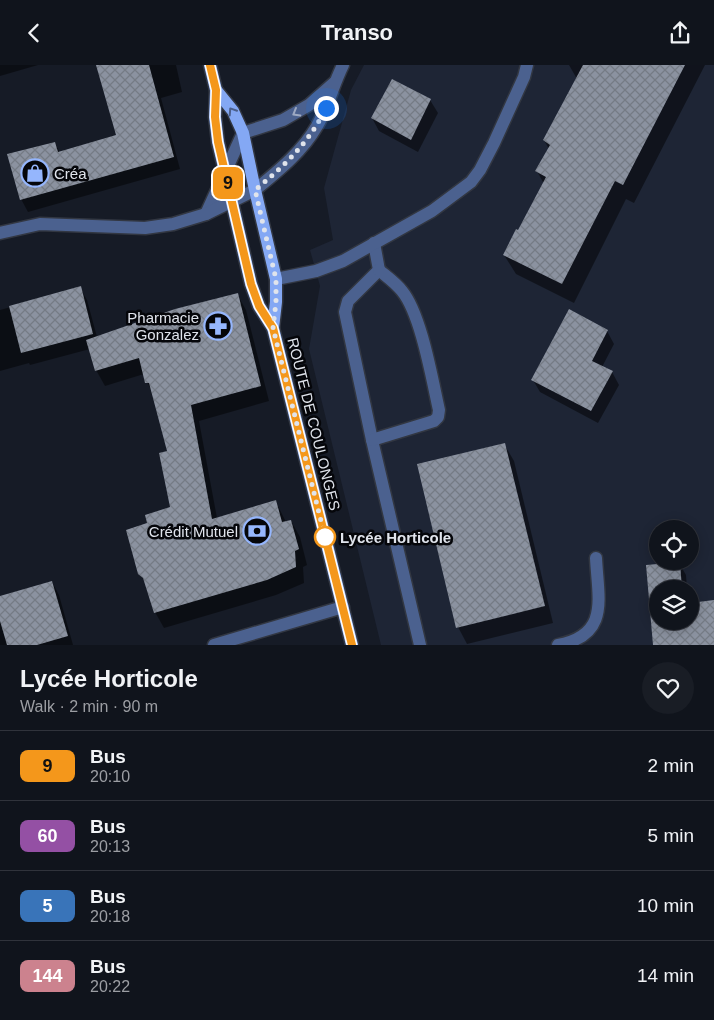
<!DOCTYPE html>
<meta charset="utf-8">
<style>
body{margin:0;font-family:Helvetica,sans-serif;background:#191d25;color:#f1f3f6;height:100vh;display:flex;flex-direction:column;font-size:19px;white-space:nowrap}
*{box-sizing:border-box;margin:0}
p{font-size:16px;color:#9c9ea3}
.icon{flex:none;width:28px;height:28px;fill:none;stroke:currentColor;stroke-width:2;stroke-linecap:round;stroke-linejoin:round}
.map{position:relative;height:580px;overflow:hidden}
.panel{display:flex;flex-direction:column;background:#10141c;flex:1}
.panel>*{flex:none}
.badge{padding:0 10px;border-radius:8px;font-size:18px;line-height:32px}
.tools{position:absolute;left:649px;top:455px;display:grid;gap:10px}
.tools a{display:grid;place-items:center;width:50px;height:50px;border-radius:50%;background:#10141c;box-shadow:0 2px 12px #0003,0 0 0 1px #30333b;font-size:25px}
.you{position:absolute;width:25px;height:25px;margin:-12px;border:4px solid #fff;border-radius:50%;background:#1a73e8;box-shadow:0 0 0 8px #1a73e833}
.map>.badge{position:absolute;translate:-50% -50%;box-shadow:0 0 0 2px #fff}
.round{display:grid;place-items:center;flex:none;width:52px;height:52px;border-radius:26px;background:#191d25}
.headline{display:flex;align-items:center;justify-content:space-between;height:85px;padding:0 20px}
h1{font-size:24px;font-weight:800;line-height:38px}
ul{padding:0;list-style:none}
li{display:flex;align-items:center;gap:15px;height:70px;padding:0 20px;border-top:1px solid #30333b}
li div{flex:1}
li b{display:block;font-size:19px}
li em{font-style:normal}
li .badge{min-width:55px;font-weight:700;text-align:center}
header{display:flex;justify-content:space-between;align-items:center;height:65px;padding:0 20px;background:#10141c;font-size:22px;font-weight:800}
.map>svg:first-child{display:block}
.built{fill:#1e2535;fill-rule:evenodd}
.shadow{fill:#0007}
.building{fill:url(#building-cross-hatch)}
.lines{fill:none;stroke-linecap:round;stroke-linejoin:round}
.service-casing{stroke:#323742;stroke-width:15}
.minor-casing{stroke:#323742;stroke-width:15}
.tertiary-casing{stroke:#323742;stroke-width:15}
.primary-casing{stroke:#323742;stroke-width:15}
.service{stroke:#4b618f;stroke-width:12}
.minor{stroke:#4b618f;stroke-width:12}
.tertiary{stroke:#4b618f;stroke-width:12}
.primary{stroke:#84a8f4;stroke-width:12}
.oneway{stroke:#4b5f8b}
.oneway2{stroke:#9da9c2}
.line-casing{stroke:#fff;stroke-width:11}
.line{stroke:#f4971b;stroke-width:8}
.walk{stroke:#e0e4ec;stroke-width:5;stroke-dasharray:0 9}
.stop-dot{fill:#fff;stroke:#f4971b;stroke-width:2.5}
.labels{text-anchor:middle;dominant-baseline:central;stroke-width:5;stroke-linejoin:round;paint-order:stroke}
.poi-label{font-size:15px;fill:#e0e4ec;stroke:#05060a;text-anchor:end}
.street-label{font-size:15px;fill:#e0e4ec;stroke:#05060a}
.stop-label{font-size:15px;font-weight:bold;fill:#e0e4ec;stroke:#05060a;text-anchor:start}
</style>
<header><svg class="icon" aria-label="back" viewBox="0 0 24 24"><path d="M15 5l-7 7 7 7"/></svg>Transo<svg class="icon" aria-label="share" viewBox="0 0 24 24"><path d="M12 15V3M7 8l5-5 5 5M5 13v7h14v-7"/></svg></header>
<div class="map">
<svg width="714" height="580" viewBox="0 0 714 580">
<defs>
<pattern id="building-cross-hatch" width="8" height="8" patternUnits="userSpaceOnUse" patternTransform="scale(1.25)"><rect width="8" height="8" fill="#8b92a0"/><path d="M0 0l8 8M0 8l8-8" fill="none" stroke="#757b85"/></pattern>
</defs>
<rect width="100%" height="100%" fill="#161b26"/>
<!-- built -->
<path class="built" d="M364,0H714V580H381L309,284L320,221L310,185L333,175L324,123L351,25ZM658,464H690V496H658ZM658,524H690V556H658Z"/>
<!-- shadow -->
<g class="shadow">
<path d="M0,0H38L0,11Z"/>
<path d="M97,0H176L182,27L161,33L180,104L28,147L21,134L55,78L60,88L118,71Z"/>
<path d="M569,0H705L634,138L626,134L574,238L516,209L504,190L519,167L544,119L537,106L549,84L544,75L577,14Z"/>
<path d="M392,15L430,35L438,48L418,87L379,66L372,53Z"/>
<path d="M80,223L87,235L97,272L237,229L246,245L269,336L199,356L217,453L276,437L286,457L291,456L300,472L307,500L303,502L304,518L276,530L164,563L155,547L147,521L140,508L149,459L171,443L169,387L153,328L147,317L144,309L105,321L96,305L90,284L30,300L29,298L0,306V245Z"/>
<path d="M607,266L614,279L602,302L612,307L619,320L598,358L540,327L533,315Z"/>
<path d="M504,379L514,396L553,558L467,579L458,562Z"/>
<path d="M679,498L686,510L687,524H658V556H690V540L714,537V580H654L647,501Z"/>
<path d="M52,517L59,530L73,580H0V532Z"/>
</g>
<!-- building -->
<g class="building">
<path d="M96,0H149L174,92L20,135L7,89L55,77L58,87L116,70Z"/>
<path d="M583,0H685L623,120L615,116L562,219L503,190L516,164L518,165L546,112L535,106L550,80L543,75Z"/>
<path d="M392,14L431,34L411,75L371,53Z"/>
<path d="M81,221L93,269L21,288L9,241Z"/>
<path d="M238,228L261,321L191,340L212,454L276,435L282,457L291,455L299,484L295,486L296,502L267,515L154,548L143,513L138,509L126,465L147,458L145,450L170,442L159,388L167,386L149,318H145L139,293L95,306L86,275L175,244Z"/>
<path d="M569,244L608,265L592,296L613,306L591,346L531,315Z"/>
<path d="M505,378L545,541L456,563L417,399Z"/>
<path d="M680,497L682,524H658V556H690V538L714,535V580H653L646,500Z"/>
<path d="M52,516L68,571L37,580H7L0,556V531Z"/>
</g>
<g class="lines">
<!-- service casing -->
<g class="service-casing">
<g id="service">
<path d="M374,178L379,205L348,236L345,247L372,375L420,580"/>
<path d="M276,214L316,206L343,196L432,146L471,117L480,105L494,78L524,12L527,0"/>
<path d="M372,375L434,356L438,352L439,345C432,314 421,249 402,226C396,218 386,211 379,205"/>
<path d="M558,580C610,570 598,534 596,493"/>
</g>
</g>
<!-- minor casing -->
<g class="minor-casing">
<g id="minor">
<path d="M206,149L243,68"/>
<path d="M0,168L40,159L145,163L173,159L206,149L255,125"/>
<path d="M214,580L343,542"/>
</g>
</g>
<!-- tertiary casing -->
<g class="tertiary-casing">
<g id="tertiary">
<path d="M243,68L283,55L309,40L334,18"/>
<path d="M255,125C278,106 302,87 317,61C328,42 333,20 343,0"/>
</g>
</g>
<!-- primary casing -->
<g class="primary-casing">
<g id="primary">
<path d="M210,0L216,25L215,52L218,77L251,219L259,241L273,263L352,580"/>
<path d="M216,25L233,46L243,68L255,125L276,214V237L273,263"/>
</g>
</g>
<!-- service -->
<use href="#service" class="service"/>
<!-- minor -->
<use href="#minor" class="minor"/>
<!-- tertiary -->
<use href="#tertiary" class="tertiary"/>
<!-- primary -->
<use href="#primary" class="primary"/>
</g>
<!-- one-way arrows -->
<defs><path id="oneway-chevron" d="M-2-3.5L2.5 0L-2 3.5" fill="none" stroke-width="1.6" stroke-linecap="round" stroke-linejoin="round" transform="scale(1.25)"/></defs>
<use class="oneway" href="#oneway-chevron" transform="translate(232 46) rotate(-123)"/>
<use class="oneway2" href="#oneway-chevron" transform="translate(296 48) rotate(150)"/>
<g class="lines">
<!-- line casing -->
<g class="line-casing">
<path id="line" d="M210,0L216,25L215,52L218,77L251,219L259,241L273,263L352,580"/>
</g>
<!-- line -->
<use href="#line" class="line"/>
<!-- walk -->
<path class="walk" d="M325,472L273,263L276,237V214L255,125C284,101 309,78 326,43"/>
</g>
<!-- icons -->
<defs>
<g id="shop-ring" transform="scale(1.4375)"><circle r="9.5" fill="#05060a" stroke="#95b6fd" stroke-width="1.5"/><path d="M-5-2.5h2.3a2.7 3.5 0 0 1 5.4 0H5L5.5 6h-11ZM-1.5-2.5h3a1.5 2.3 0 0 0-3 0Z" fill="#95b6fd"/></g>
<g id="pharmacy-ring" transform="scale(1.4375)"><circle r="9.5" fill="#05060a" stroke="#95b6fd" stroke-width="1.5"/><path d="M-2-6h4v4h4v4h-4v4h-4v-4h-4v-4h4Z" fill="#95b6fd"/></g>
<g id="bank-ring" transform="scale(1.4375)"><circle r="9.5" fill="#05060a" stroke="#95b6fd" stroke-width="1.5"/><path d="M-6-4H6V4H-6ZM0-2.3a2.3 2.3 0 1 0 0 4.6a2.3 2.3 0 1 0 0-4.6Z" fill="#95b6fd"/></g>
</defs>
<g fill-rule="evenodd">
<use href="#shop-ring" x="35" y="108"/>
<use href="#pharmacy-ring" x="218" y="261"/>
<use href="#bank-ring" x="257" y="466"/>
</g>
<!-- markers -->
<circle class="stop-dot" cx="325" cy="472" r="10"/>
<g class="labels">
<!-- poi labels -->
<g class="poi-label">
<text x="54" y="108" text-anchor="start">Créa</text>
<text x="199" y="252">Pharmacie<tspan x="199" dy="17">Gonzalez</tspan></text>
<text x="238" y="466">Crédit Mutuel</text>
</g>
<!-- street labels -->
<g class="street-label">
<text transform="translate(314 359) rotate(76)">ROUTE DE COULONGES</text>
</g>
<!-- stop labels -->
<g class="stop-label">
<text x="340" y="472">Lycée Horticole</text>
</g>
</g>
</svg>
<div class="tools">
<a><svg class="icon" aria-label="locate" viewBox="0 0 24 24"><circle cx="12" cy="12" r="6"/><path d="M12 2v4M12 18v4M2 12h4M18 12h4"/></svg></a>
<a><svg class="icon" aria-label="layers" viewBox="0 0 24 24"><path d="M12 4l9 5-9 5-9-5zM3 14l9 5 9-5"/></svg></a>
</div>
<div class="you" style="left:326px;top:43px"></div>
<b class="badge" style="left:228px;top:118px;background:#f4971b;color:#111">9</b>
</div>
<section class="panel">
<div class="headline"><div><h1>Lycée Horticole</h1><p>Walk · 2 min · 90 m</p></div><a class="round"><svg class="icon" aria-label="heart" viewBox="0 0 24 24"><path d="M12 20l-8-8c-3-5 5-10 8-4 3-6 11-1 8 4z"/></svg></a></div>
<ul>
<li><span class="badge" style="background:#f4971b;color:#111">9</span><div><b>Bus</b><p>20:10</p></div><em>2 min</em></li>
<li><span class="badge" style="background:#9450a4;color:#fff">60</span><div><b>Bus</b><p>20:13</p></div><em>5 min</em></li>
<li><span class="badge" style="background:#3974b9;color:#fff">5</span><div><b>Bus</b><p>20:18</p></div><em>10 min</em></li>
<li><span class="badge" style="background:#cc828e;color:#fff">144</span><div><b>Bus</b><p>20:22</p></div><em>14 min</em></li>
</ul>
</section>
